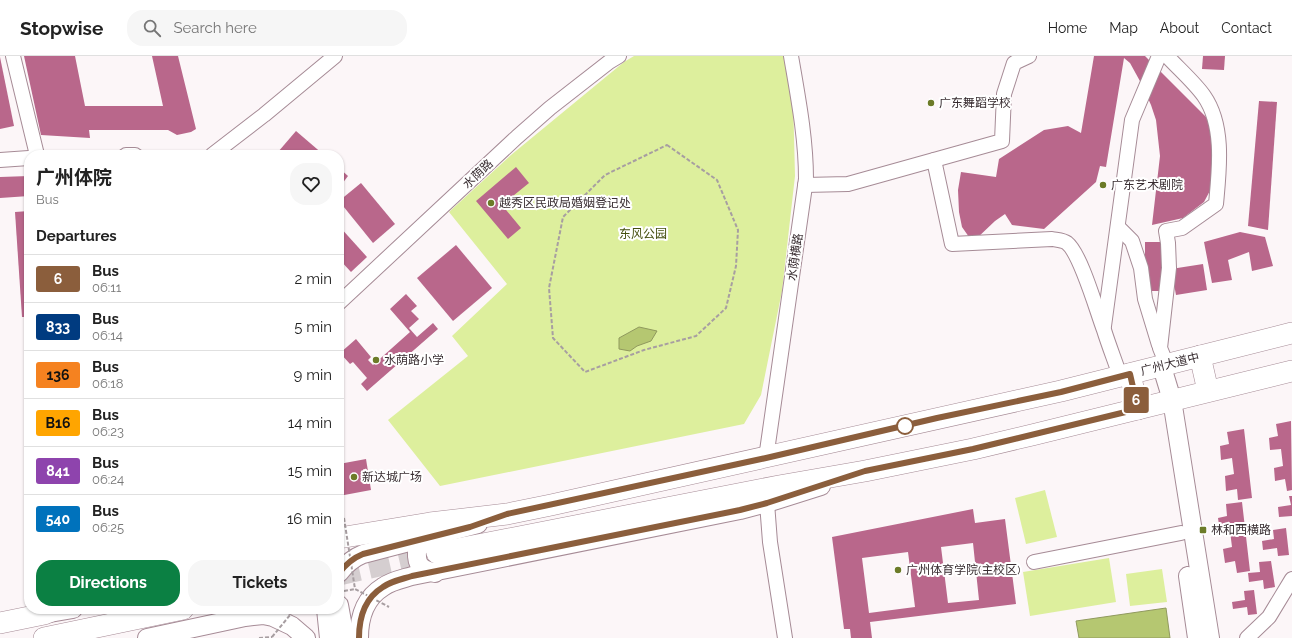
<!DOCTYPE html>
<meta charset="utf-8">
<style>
body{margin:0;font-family:Raleway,"Noto Sans SC",sans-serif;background:#f6f6f6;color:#222;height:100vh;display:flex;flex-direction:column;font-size:15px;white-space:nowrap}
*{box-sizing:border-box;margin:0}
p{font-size:13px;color:#767676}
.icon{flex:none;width:22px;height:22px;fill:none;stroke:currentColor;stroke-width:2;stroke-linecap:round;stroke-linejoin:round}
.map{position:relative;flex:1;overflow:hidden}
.drawer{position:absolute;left:24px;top:94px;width:320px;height:464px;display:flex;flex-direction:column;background:#fff;border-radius:16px;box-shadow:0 1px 3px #0004}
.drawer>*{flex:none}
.badge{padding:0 8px;border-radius:3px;font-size:14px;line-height:26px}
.map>.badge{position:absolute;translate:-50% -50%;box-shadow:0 0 0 2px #fff}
h2{padding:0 12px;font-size:15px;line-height:36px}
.round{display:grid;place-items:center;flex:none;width:42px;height:42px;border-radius:16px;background:#f6f6f6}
.summary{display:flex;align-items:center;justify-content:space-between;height:68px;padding:0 12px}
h1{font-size:19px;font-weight:700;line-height:30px}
.cta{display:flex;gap:8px;margin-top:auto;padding:8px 12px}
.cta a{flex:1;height:46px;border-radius:16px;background:#0b8043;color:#fff;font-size:16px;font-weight:700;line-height:46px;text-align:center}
.cta a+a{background:#f6f6f6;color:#222}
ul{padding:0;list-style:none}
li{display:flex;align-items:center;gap:12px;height:48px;padding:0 12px;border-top:1px solid #e0e0e0}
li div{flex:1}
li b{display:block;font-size:15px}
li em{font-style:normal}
li .badge{min-width:44px;font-weight:700;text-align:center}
header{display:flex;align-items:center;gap:24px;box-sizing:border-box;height:56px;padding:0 20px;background:#fff;border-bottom:1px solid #e0e0e0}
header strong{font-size:19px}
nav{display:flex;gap:22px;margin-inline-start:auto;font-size:14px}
.search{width:280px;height:36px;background:#f6f6f6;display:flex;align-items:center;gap:10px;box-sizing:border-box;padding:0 14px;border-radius:16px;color:#767676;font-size:15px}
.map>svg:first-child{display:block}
.green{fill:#ddef9d}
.water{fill:#b5c771;stroke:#90995e}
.building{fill:#b9678b;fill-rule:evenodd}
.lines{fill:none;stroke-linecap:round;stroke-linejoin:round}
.highway-tunnel{stroke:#d5ced0;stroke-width:21;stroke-dasharray:21 10;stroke-linecap:butt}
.minor-casing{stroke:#a68b96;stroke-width:16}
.major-casing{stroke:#a68b96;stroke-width:20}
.highway-casing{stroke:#a68b96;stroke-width:22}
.path{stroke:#a79ea1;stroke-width:2;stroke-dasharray:4 2;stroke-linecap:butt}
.minor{stroke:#fff;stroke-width:14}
.major{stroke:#fff;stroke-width:18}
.highway{stroke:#fff;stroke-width:21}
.path-bridge{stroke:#a79ea1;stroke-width:2;stroke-dasharray:4 2;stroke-linecap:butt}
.line-casing{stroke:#fff;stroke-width:9}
.line{stroke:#8b5e3c;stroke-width:6}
.poi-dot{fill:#6c7b28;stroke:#fff;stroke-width:1.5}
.stop-dot{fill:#fff;stroke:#8b5e3c;stroke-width:2}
.labels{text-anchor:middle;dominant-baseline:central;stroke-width:4;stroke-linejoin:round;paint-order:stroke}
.poi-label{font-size:12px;fill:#382d31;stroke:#fff;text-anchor:start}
.street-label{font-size:12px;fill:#382d31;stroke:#fff}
.park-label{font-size:12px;fill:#444f0f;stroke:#fff}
</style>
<header>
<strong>Stopwise</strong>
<div class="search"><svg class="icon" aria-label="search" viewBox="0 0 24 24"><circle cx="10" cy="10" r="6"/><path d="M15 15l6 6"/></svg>Search here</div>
<nav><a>Home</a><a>Map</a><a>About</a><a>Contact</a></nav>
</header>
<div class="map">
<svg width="1292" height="582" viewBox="0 0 1292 582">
<rect width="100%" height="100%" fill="#fcf6f8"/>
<!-- green -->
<g class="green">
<path d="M634,0H787L793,41L795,120L782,235L761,339L744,368L440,430L388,364L468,300L452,280L507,228L449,156L511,99L624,6Z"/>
<path d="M1045,434L1057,481L1026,488L1015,442Z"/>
<path d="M1109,502L1116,546L1030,560L1023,516Z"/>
<path d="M1162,513L1167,546L1130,550L1126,518Z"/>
</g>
<!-- water -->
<g class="water">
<path d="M639,271L657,275L651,285L637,290L630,295L619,293V282Z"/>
<path d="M1166,552L1170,582H1079L1076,565Z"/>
</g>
<!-- building -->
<g class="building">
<path d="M24,0H75L85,50H163L152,0H178L196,73L191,76L177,79L168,74H89L90,82L41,79Z"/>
<path d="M1094,0H1145L1206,61L1215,82L1213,129L1204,146L1183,162L1152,169L1160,100L1156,64L1151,49L1141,27L1130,7L1124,2L1106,111L1100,110L1096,126L1044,173L1012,169L1005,158L995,165L975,184L969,181L962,171L959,156L958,134L961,116L996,121L999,103L1044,74L1068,70L1081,77Z"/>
<path d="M1203,0H1225L1224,14L1202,13Z"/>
<path d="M0,1L14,70L0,73Z"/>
<path d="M1259,45L1277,46L1268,174L1248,170Z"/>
<path d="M296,75L324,99H281L278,96Z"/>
<path d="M516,111L529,127L502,149L521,172L508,183L476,145Z"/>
<path d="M339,112L348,120L339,132Z"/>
<path d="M29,120V140L0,142V121Z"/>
<path d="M361,127L395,168L373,187L339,145Z"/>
<path d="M29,155V261H22L15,156Z"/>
<path d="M339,170L367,201L351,216L339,203Z"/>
<path d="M1240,176L1265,181L1273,210L1252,215L1249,196L1228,204L1232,224L1212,227L1204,186Z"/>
<rect x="1145" y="186" width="18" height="49"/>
<path d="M456,189L492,232L453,265L417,222Z"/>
<path d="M1203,208L1207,234L1176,239L1171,213Z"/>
<path d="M406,238L417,250L411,255L419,263L409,272L417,281L433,267L438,273L367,335L361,328L367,322L353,306L350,308L340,297L356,283L371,301L368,304L373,309L410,276L390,253Z"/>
<path d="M1291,365L1292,434L1287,435L1285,423L1275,425L1274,412L1283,410L1281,393L1270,394L1269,382L1278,380L1276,368Z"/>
<path d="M1244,373L1252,442L1238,444L1237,433L1226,435L1225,420L1234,418L1232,402L1221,404L1220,390L1229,388L1227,376Z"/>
<path d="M366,403L371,434L339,440V408Z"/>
<path d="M1289,440H1292V460L1279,461L1278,451L1291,449Z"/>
<path d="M1242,446L1250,515L1237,517L1235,505L1225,507L1223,493L1232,491L1230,475L1220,476L1218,462L1227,460L1226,448Z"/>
<path d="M973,453L975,467L1005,463L1016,548L870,566L872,582H851L850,573H844L832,481ZM973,487L979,544L948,547L941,491ZM908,496L915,551L869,557L862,502Z"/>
<path d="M1286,472L1289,499L1278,500L1277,492L1263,494L1262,485L1274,483L1273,474Z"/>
<path d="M1271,505L1275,531L1264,533L1263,524L1249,526L1248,517L1260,516L1259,506Z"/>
<path d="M1254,534L1257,558L1248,559L1247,551L1233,553L1232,546L1245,544L1244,535Z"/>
</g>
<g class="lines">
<!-- highway-tunnel -->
<path class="highway-tunnel" d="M339,519L436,497"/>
<!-- minor casing -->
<g class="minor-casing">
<g id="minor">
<path d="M13,0L37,99"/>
<path d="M126,99H135"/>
<path d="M212,99L264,59L335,0"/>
<path d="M0,104L29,102"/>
<path d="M934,104L952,188L1052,183C1057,184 1063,184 1067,187C1081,198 1097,256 1104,274C1109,290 1115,305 1120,320"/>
<path d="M805,129L848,128L1002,85L1004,38L1014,7L1029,0"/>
<path d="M1118,171L1132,185L1141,212L1145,243L1159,289"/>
<path d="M339,247L517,81L550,52L609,6L619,0"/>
<path d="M1104,270L1132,64L1159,0"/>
<path d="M1167,309L1160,292L1169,212L1168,187L1166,175L1182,172L1216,148C1219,115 1225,70 1204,40C1195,27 1178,12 1167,0"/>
<path d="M766,402L806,123C806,82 798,41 791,0"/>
<path d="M767,447L770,486L785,582"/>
<path d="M1034,506L1181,477"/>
<path d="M1247,582L1269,561L1292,523"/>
</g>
</g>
<!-- major casing -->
<g class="major-casing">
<g id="major">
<path d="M1162,311L1172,344L1210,582"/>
<path d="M429,482L417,494C416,510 421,513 435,517"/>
<path d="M339,517C346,508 353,502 363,498L478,468"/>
<path d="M1188,520L1197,582"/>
<path d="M339,549L345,582"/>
<path d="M326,553L329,582"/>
<path d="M44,558L73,553"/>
<path d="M147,582L245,561L263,559L273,561L292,570L306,582"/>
<path d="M359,582C359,562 365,542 383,531C391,525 402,523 412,520L740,454L767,447L821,430"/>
</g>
</g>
<!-- highway casing -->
<g class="highway-casing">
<g id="highway">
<path d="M1200,300L1208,335"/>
<path d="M1130,318L1138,353"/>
<path d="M339,482L430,467L507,458L551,449L1061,335L1292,277"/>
<path d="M437,497L779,430L865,415L973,393L1032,379L1292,315"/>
<path d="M0,567L44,558L56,553"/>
<path d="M44,582L183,553"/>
</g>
</g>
<!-- path -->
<g class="path">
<path d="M667,89L717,124L738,174L736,210L726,252L696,280L644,294L585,316L553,282L549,232L563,161L605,119Z"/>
<path d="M339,463L344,462"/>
<path d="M344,535L355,533"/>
<path d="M259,582L272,581"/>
</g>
<!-- minor -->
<use href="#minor" class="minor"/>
<!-- major -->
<use href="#major" class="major"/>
<!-- highway -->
<use href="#highway" class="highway"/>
<!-- path-bridge -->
<g class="path-bridge">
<path d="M344,462L355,533L389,551"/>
<path d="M272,581L295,553"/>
</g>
</g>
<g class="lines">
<!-- line casing -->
<g class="line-casing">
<path id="line" d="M339,517C346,508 353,502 363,498L470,471L507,458L766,402L937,362L1061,336L1130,318L1138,353L973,393L865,415L767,447L740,454L412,520C403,523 391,525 383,531C365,542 359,562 359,582"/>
</g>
<!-- line -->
<use href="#line" class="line"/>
</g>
<!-- markers -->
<g class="poi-dot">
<circle cx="931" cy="47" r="4"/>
<circle cx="1103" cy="129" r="4"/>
<circle cx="491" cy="147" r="4"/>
<circle cx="376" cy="304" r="4"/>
<circle cx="354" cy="421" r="4"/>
<rect x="1199" y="470" width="8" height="8" rx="2"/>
<circle cx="898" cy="514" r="4"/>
</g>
<circle class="stop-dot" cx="905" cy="370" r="8"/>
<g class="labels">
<!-- poi labels -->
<g class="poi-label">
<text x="939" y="47">广东舞蹈学校</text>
<text x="1111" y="129">广东艺术剧院</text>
<text x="499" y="147">越秀区民政局婚姻登记处</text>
<text x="384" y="304">水荫路小学</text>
<text x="362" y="421">新达城广场</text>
<text x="1211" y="474">林和西横路</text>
<text x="906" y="514">广州体育学院(主校区)</text>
</g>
<!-- street labels -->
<g class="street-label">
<text transform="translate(478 118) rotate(-43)">水荫路</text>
<text transform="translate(795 201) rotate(-82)">水荫横路</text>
<text transform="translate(1170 308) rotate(-14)">广州大道中</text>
</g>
<!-- park labels -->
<g class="park-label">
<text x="643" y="178">东风公园</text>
</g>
</g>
</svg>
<b class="badge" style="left:1136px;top:344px;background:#8b5e3c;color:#fff">6</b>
<section class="drawer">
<div class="summary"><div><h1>广州体院</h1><p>Bus</p></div><a class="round"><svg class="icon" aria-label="heart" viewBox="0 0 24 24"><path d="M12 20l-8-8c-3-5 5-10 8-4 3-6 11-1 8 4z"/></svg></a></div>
<h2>Departures</h2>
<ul>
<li><span class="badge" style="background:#8b5e3c;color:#fff">6</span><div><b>Bus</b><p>06:11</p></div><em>2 min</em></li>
<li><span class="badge" style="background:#003b80;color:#fff">833</span><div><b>Bus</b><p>06:14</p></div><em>5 min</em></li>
<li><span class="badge" style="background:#f58220;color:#111">136</span><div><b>Bus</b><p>06:18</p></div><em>9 min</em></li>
<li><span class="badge" style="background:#ffa500;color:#111">B16</span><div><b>Bus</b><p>06:23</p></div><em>14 min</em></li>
<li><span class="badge" style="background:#8e44ad;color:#fff">841</span><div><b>Bus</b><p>06:24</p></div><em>15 min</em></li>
<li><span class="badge" style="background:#0072bc;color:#fff">540</span><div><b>Bus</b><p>06:25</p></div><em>16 min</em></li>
</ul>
<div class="cta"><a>Directions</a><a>Tickets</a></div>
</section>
</div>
